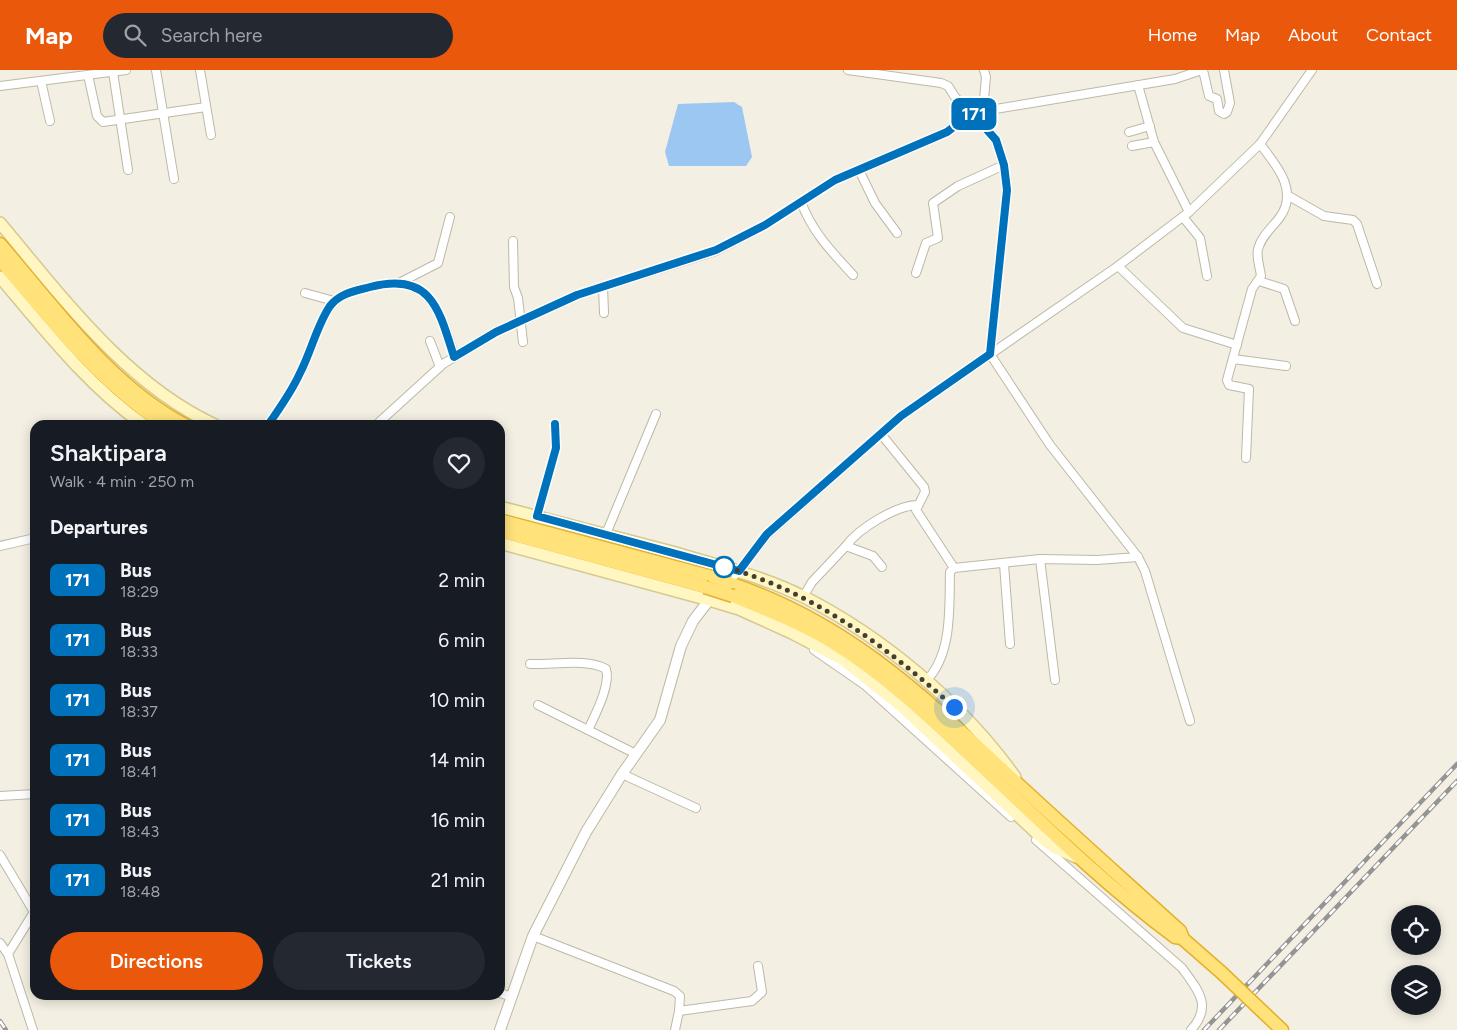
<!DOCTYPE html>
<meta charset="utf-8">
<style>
body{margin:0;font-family:Figtree,sans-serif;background:#242831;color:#f1f3f6;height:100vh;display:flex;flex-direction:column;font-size:19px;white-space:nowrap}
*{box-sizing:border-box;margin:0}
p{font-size:16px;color:#9ea1a6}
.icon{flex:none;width:28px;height:28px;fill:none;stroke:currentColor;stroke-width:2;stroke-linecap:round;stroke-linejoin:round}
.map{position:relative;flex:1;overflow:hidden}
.panel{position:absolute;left:30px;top:350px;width:475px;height:580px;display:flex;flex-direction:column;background:#171b24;border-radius:15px;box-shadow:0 2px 12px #0003}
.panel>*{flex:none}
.badge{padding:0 10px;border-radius:8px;font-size:18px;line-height:32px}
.controls{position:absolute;left:1391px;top:835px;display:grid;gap:10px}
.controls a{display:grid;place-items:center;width:50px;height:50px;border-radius:50%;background:#171b24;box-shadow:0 2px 12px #0003;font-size:25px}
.you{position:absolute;width:25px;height:25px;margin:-12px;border:4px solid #fff;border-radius:50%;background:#1a73e8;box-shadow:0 0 0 8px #1a73e833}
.map>.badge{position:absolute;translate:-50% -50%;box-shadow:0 0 0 2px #fff}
h2{padding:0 20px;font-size:19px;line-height:45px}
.round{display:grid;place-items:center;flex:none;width:52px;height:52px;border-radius:26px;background:#242831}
.summary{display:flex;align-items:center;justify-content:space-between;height:85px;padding:0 20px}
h1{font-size:24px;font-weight:600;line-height:38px}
.button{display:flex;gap:10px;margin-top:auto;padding:10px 20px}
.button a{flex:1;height:58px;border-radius:30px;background:#ea580c;color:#fff;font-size:20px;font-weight:600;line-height:58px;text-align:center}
.button a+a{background:#242831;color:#f1f3f6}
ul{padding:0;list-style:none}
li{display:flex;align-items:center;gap:15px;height:60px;padding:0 20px}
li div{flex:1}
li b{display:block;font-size:19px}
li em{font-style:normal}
li .badge{min-width:55px;font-weight:700;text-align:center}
header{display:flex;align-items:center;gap:30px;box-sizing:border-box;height:70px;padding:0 25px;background:#ea580c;color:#fff}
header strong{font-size:24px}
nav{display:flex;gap:28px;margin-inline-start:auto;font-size:18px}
.search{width:350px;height:45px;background:#242831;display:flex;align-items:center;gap:12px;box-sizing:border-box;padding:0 18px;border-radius:28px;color:#9ea1a6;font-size:19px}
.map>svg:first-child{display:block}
.water{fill:#9cc7f3}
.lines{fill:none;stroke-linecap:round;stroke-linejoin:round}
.minor-casing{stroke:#beb8a6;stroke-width:10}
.tertiary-casing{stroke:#beb8a6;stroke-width:12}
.secondary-casing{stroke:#d5c991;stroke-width:14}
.trunk-casing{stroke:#e3b12d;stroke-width:15}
.minor{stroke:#fff;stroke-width:8}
.tertiary{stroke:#fff;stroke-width:10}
.secondary{stroke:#fff6c1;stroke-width:11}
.trunk{stroke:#ffe279;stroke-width:12}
.rail-casing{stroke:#949494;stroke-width:4.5}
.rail{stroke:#fff;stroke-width:2.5;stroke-dasharray:8;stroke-linecap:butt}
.trunk-bridge-casing{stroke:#e3b12d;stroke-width:15;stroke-linecap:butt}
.trunk-bridge{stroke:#ffe279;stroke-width:12}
.line-casing{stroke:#fff;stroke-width:11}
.line{stroke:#0072bc;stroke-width:8}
.walk{stroke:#453f33;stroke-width:5;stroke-dasharray:0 9}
.stop-dot{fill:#fff;stroke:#0072bc;stroke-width:2.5}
</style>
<header>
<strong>Map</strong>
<div class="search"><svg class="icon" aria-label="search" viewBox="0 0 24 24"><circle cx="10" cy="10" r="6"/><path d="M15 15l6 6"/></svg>Search here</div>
<nav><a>Home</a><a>Map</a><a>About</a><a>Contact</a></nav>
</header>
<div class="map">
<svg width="1457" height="960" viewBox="0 0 1457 960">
<rect width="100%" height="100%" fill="#f3efe3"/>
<!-- water -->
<path class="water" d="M734,32L742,37L752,87L746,96H669L665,82L678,34Z"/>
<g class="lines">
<!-- minor casing -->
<g class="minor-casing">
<g id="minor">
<path d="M156,0L174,109"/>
<path d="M200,0L211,65"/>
<path d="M848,0L941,13L948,16L955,27L996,70L1004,95L1007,121L990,284L1050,375L1138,487L1145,501L1190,651"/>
<path d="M1203,0L1209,26L1217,29L1219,41L1224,44L1227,42L1230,33L1224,0"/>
<path d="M113,2L128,100"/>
<path d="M88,5L97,46L103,52L206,37"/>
<path d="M41,11L50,51"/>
<path d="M1138,15L1154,72L1189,142"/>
<path d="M0,16L126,0"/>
<path d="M983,40L986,7L984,0"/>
<path d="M1129,62L1150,56"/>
<path d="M1132,76L1154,72"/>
<path d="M859,100L875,133L897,163"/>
<path d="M1287,125L1324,146L1353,150L1357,154L1377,214"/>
<path d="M801,132C813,163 831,181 853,205"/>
<path d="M1183,147L1200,168L1207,206"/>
<path d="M513,171L514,217L518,228L523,272"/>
<path d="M1118,196L1183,258L1237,275"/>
<path d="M916,203L926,173L938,168L933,133L958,116L1004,95"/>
<path d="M1259,211L1284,219L1295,251"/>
<path d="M401,212L438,193L450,147"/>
<path d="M603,216L604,243"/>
<path d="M305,223L334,231"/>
<path d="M430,271L440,297"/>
<path d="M1233,289L1286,296"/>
<path d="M268,355C280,338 292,321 300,303C311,282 317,255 330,236C339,223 356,221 370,217C431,201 439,240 455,287"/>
<path d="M376,355L443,294L496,262L577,225L716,181L765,155L835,110L947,62L972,43L1175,9L1202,0"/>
<path d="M881,364L924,417L925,422L916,440L954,498"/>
<path d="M1246,388L1249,319L1229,315L1227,310L1252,219L1261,206C1260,197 1256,188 1258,179C1262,165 1272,158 1280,147C1299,120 1276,95 1260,74"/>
<path d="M537,446L556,378L555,354"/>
<path d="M606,464L656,344"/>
<path d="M0,476L35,468"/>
<path d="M846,476C858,459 895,436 917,435"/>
<path d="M1040,489L1055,610"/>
<path d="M1004,494L1010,574"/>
<path d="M725,514L739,501L767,465L901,346L1118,196L1189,142L1260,74L1312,0"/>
<path d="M803,527L812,512L846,476L873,486L882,497"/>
<path d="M814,580L866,616L1011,747"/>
<path d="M530,594C552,595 588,588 606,599C611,615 595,645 588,660"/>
<path d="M925,612C953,585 949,537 950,502L954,498L1040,489L1097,490L1138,487"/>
<path d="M538,635L636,684"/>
<path d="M622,704L696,738"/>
<path d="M0,726L35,724"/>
<path d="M1036,770L1182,898C1198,920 1213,936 1191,960"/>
<path d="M0,785L34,842L8,884L33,960"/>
<path d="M533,866L674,921L680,926L679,941L752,931L762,922L758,896"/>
<path d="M0,873L8,884"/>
<path d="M500,923L512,927"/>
<path d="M675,960L679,941"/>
</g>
</g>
<!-- tertiary casing -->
<g class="tertiary-casing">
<path id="tertiary" d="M500,960L533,866L586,762L622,704L660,650L681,576L693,551L709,530"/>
</g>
<!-- secondary casing -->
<g class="secondary-casing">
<g id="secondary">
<path d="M0,153C62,227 126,314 215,355"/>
<path d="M0,207C44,259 88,316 144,355"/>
<path d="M500,437C557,452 615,467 672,482C716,495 762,506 804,527C883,567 964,635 1015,707"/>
<path d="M500,473L709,530L739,539L792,563L842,589L901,636L1043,769L1055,778L1076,787"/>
</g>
</g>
<!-- trunk casing -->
<g class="trunk-casing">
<g id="trunk">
<path d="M0,174C55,237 109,315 185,355"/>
<path d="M0,190C50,249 100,313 165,355"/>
<path d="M500,450L713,507"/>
<path d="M500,461L705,517"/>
<path d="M729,513C852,554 927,630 1019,715C1072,764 1126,812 1180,861L1182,866"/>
<path d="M733,526C766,540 799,552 830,571C881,602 926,644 971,686C1037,748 1101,812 1175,867L1182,868L1222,903"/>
<path d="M1264,943L1282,960"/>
</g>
</g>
<!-- minor -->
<use href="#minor" class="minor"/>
<!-- tertiary -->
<use href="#tertiary" class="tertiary"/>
<!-- secondary -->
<use href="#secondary" class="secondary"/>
<!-- trunk -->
<use href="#trunk" class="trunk"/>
<!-- rail casing -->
<g class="rail-casing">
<g id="rail">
<path d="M0,951L6,960"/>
<path d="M1204,960L1457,694"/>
<path d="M1219,960L1457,711"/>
</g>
</g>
<!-- rail -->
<use href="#rail" class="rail"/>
<!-- trunk-bridge casing -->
<g class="trunk-bridge-casing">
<g id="trunk-bridge">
<path d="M713,507L729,513"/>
<path d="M705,517L733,526"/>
<path d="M1222,903L1264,943"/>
</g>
</g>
<!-- trunk-bridge -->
<use href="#trunk-bridge" class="trunk-bridge"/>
</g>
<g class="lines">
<!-- line casing -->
<g class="line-casing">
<path id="line" d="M268,355C280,338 292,321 300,303C311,282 317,255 330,236C340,223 355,221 370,217C431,201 439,239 454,287L496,262L577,225L716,180L765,155L835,110L947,62L972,43L996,70L1004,95L1007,120L990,284L901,346L767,464L739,501L537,446L556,378L555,354"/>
</g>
<!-- line -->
<use href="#line" class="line"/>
<!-- walk -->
<path class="walk" d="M724,497L722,496C814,522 884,575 954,637"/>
</g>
<!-- markers -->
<circle class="stop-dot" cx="724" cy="497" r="10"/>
</svg>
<div class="controls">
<a><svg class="icon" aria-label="locate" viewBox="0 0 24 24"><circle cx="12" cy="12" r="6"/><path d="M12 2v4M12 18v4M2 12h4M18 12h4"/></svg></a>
<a><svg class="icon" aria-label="layers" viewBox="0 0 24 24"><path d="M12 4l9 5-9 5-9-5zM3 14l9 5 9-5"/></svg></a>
</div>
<div class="you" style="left:954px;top:637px"></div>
<b class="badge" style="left:974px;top:44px;background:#0072bc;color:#fff">171</b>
<section class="panel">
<div class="summary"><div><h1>Shaktipara</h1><p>Walk · 4 min · 250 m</p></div><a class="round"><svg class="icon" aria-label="heart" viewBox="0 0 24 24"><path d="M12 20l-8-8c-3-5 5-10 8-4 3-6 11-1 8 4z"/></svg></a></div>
<h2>Departures</h2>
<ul>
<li><span class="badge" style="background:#0072bc;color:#fff">171</span><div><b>Bus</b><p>18:29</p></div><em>2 min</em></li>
<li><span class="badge" style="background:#0072bc;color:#fff">171</span><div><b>Bus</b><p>18:33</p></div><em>6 min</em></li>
<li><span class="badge" style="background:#0072bc;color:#fff">171</span><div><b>Bus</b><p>18:37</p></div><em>10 min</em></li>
<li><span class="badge" style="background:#0072bc;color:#fff">171</span><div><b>Bus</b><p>18:41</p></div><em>14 min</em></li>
<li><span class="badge" style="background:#0072bc;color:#fff">171</span><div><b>Bus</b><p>18:43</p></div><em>16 min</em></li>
<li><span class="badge" style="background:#0072bc;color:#fff">171</span><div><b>Bus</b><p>18:48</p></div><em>21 min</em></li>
</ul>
<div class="button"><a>Directions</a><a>Tickets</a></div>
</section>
</div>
